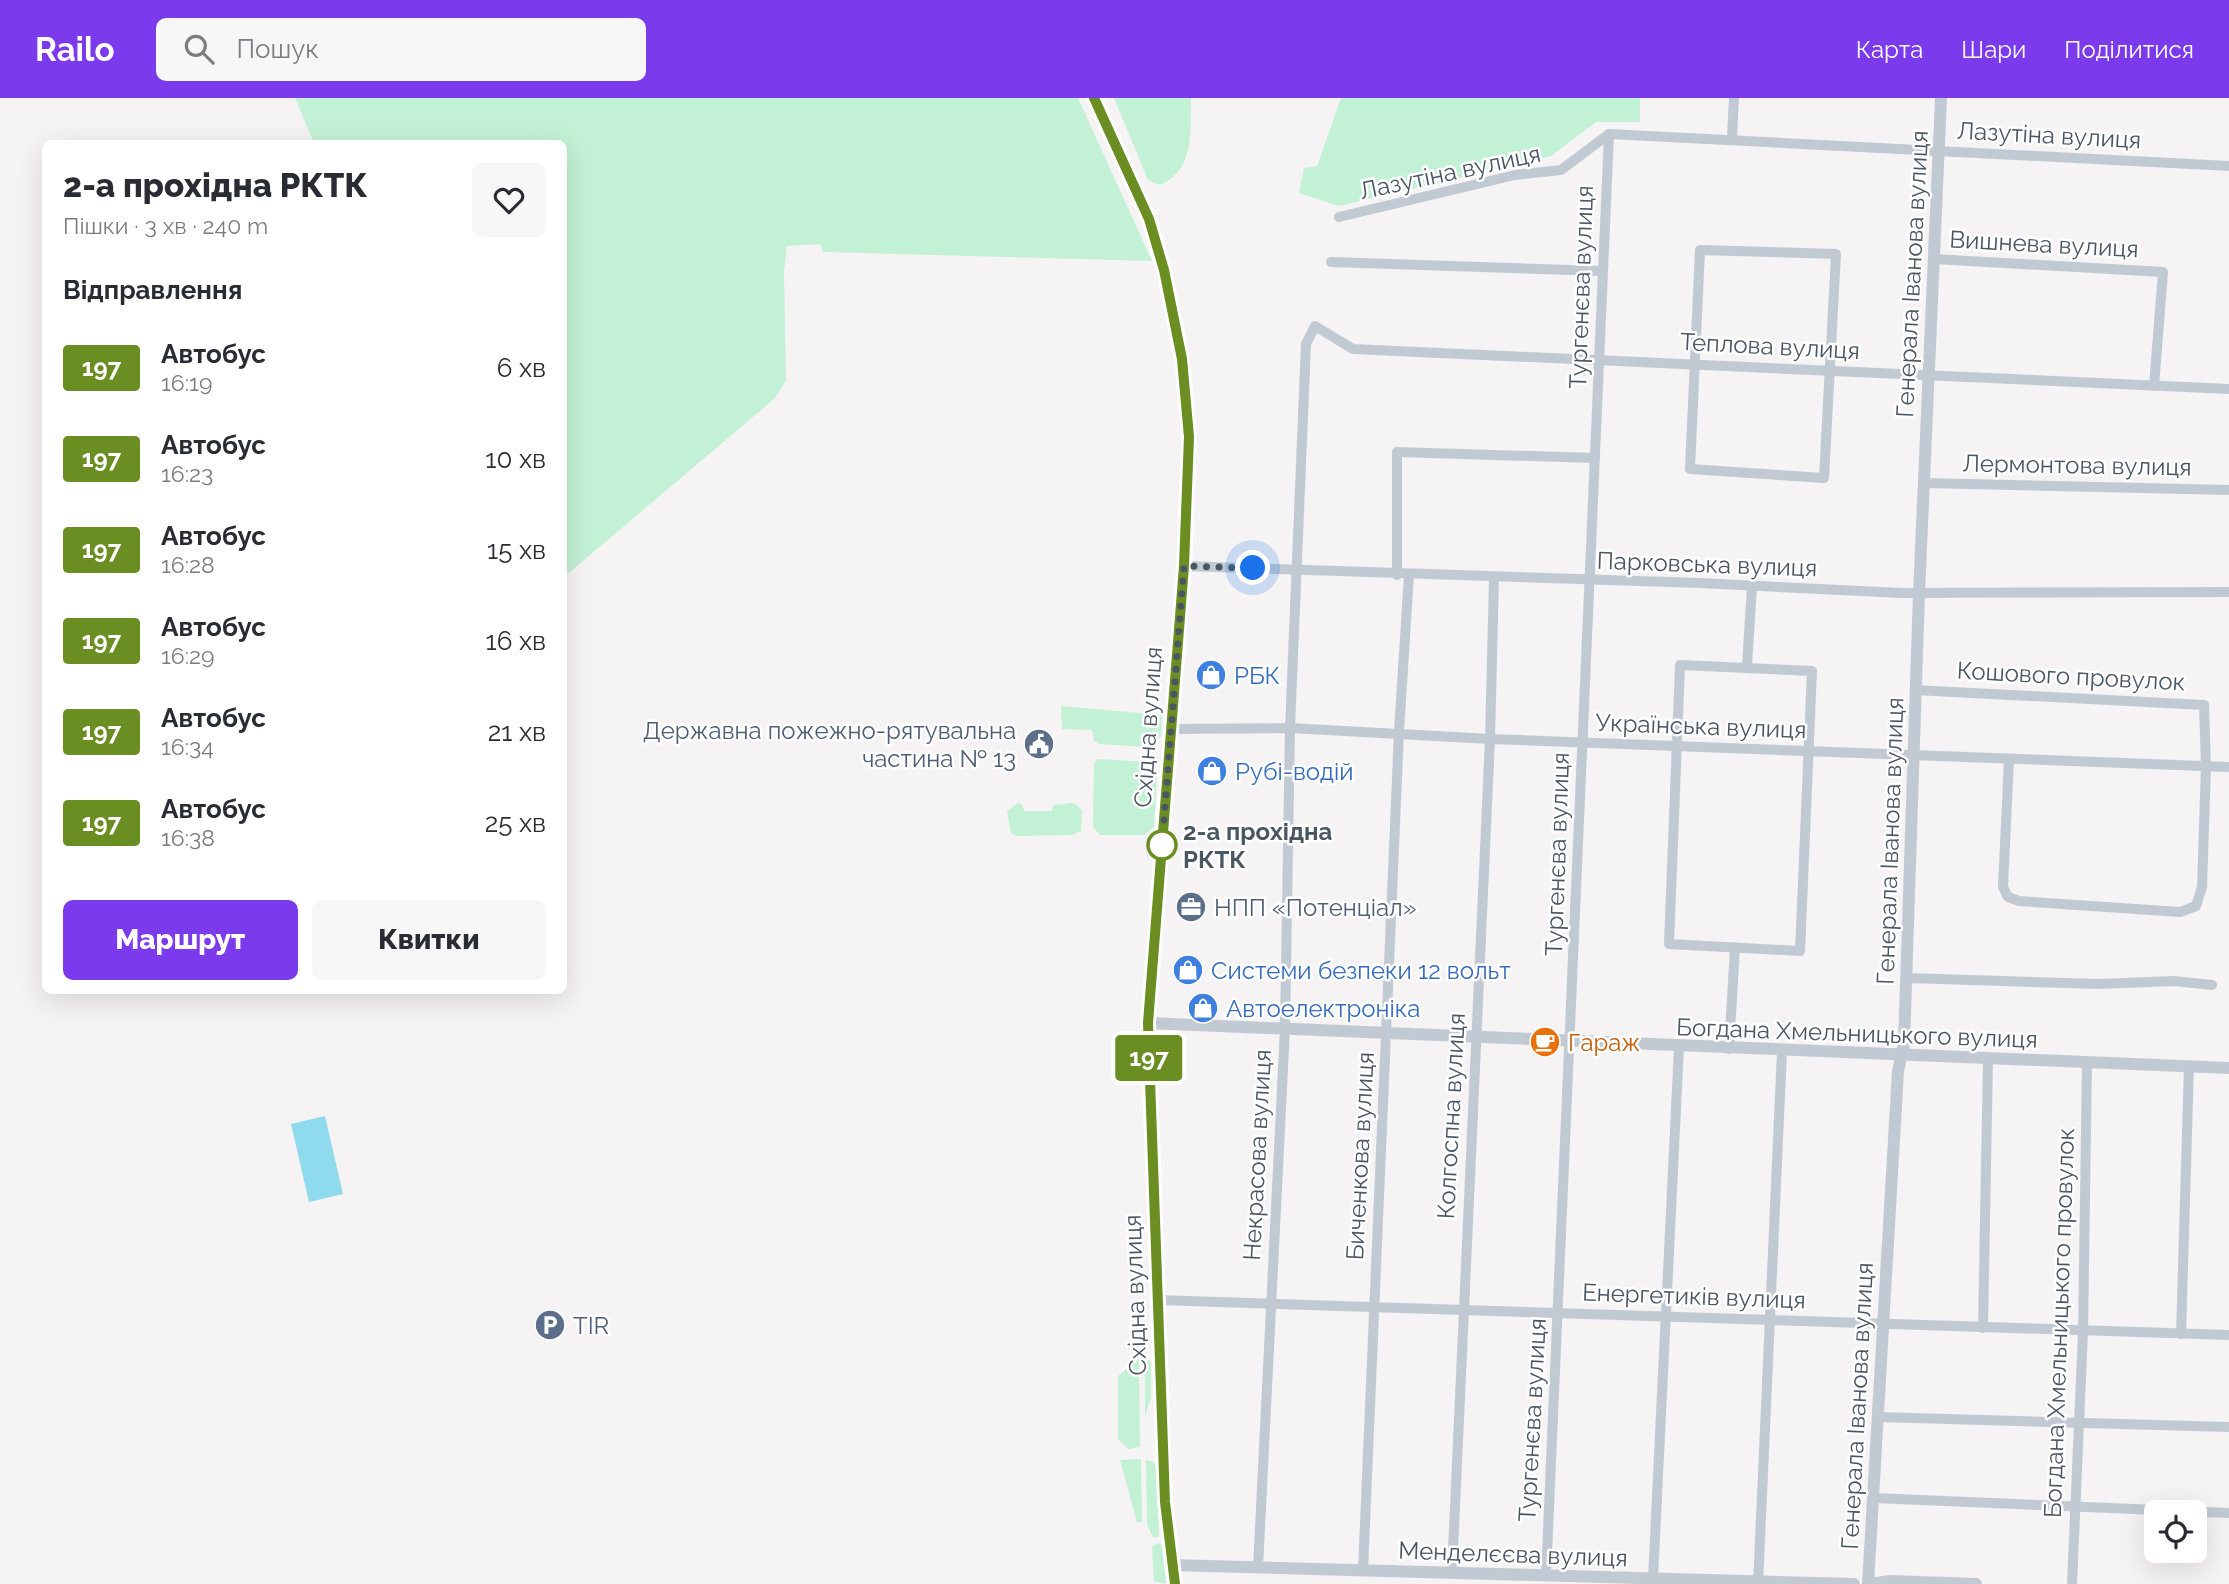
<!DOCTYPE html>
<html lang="uk">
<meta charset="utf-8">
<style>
body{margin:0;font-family:Raleway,sans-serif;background:#f7f7f7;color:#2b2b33;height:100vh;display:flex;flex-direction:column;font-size:26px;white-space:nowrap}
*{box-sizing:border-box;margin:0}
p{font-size:23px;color:#7c7c81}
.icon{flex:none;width:38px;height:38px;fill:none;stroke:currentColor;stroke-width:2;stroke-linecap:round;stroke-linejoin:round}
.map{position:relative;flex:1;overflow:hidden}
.panel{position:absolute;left:42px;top:42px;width:525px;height:854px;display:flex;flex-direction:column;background:#fff;border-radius:10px;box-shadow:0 7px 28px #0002}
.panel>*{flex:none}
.badge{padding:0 14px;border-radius:5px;font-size:24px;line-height:46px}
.tools{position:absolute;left:2144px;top:1402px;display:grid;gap:14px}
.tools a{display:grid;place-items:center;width:63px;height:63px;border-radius:10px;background:#fff;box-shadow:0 7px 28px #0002;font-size:35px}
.you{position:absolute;width:35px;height:35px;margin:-18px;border:5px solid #fff;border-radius:50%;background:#1a73e8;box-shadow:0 0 0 10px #1a73e833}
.map>.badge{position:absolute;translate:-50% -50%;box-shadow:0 0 0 4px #fff}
h2{padding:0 21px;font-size:26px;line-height:63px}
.round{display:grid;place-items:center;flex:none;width:74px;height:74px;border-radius:10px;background:#f7f7f7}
.headline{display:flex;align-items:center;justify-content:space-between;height:119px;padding:0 21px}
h1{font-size:33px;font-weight:800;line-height:52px}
.primary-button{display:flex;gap:14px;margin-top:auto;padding:14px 21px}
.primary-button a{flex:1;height:80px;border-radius:10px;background:#7c3aed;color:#fff;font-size:28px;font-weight:800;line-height:80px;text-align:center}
.primary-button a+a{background:#f7f7f7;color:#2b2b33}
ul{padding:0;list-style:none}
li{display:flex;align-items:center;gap:21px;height:91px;padding:0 21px}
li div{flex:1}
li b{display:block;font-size:26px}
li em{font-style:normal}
li .badge{min-width:77px;font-weight:700;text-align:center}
header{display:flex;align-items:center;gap:42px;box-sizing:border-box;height:98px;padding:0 35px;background:#7c3aed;color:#fff}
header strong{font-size:33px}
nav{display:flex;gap:38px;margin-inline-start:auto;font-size:24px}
.search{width:490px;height:63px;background:#f7f7f7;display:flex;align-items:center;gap:18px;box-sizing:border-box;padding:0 24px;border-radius:10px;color:#7c7c81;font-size:26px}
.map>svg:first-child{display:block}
.green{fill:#c3f1d5}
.water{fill:#90daee}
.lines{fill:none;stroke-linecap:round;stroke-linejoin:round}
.minor{stroke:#c1cad2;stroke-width:10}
.tertiary{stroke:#c1cad2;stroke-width:12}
.secondary{stroke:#c1cbd6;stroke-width:14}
.line-casing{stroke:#fff;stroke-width:16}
.line{stroke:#6b8e23;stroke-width:10}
.walk{stroke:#4a5661;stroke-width:7;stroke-dasharray:0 12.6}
.stop-dot{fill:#fff;stroke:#6b8e23;stroke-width:3.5}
.labels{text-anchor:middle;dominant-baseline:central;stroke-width:5;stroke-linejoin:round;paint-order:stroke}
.street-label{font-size:24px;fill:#4a5661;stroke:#fff}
.shop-label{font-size:24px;fill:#366cbe;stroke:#fff;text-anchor:start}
.service-label{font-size:24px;fill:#4e5e75;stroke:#fff;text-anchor:start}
.stop-label{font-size:24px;font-weight:bold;fill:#4a5661;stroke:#fff;text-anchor:start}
.food-label{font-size:24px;fill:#c56008;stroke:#fff;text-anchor:start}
</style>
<header>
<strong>Railo</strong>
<div class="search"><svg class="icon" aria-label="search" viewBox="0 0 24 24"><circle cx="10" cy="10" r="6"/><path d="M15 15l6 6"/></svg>Пошук</div>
<nav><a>Карта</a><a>Шари</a><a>Поділитися</a></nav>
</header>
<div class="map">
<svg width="2229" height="1486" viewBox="0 0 2229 1486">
<rect width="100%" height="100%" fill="#f5f3f3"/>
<!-- green -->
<g class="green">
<path d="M295,0H1078L1152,163L823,154L820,146L787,148L784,173L786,283L774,301L564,479V46L314,45Z"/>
<path d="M1114,0H1191C1190,34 1195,72 1160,87L1148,82Z"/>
<path d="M1341,0H1640V24H1596L1551,58L1339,108L1299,95L1304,70L1317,68Z"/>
<path d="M1061,608L1162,617L1161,638L1146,649L1099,646L1094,643L1092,632L1062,631Z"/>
<path d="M1098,661L1149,664L1157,673L1154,729L1144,737H1100L1093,729L1094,666Z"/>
<path d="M1018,705L1022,706L1024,713H1052L1053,707L1074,705L1082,712L1081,733L1072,737L1017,738L1011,735L1007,713Z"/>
<path d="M1145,1259L1151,1264V1300L1145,1318Z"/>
<path d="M1139,1261L1140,1349L1128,1351L1118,1341V1278Z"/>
<path d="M1141,1361L1142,1424H1137L1120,1362Z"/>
<path d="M1146,1362L1154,1364L1157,1372L1159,1439H1153L1147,1427Z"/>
<path d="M1158,1445L1162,1447L1166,1486L1154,1483L1152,1449Z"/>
</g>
<!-- water -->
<path class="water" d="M325,1018L343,1096L309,1104L291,1026Z"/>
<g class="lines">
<!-- minor -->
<g class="minor">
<path d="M1732,41L1734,0"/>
<path d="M1339,119L1515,77L1561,72L1609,36L2229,68"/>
<path d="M1700,152L1836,156L1824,380L1690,371Z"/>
<path d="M1934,161L2163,174L2154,288"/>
<path d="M1331,164L1602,173"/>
<path d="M1924,385L2229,392"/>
<path d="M1184,468L1699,485L1902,495L2229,494"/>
<path d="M1397,477V354L1595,360"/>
<path d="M1680,567L1812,573L1800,853L1669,846Z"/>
<path d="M1747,568L1752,488"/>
<path d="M1915,592L2204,607L2206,668L2202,789L2196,808L2180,814L2019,803L2008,799L2003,789L2009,661"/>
<path d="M1171,631L1290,630L1490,641L2229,669"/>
<path d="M1907,880L2099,886L2174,883L2212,887"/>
<path d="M1729,951L1735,849"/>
<path d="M1158,1202L2229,1237"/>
<path d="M1983,1230L1988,961"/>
<path d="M2181,1236L2189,968"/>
<path d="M1878,1319L2229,1329"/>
<path d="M1873,1400L2229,1415"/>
<path d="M1258,1469L1285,931L1290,630L1306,246L1315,228L1353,251L2229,291"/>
<path d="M1363,1472L1399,633L1409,477"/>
<path d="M1452,1475L1490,641L1494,480"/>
<path d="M1546,1478L1609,36"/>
<path d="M1649,1485L1653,1480L1679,949"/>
<path d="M1758,1486L1782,953"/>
<path d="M2072,1486L2083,1234L2087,965"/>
</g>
<!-- tertiary -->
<g class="tertiary">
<path d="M1148,925L2229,970"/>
<path d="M1171,1467L1854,1486"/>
<path d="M1868,1486L1898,973L1904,946L1919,495L1941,0"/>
<path d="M1870,1486L1890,1483L1976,1486"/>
</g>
<!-- secondary -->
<path class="secondary" d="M1094,0L1149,121L1164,172L1182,261L1189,339L1184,468L1148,925L1165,1404L1175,1486"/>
</g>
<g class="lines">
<!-- line casing -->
<g class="line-casing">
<path id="line" d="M1094,0L1149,121L1164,172L1182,261L1189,339L1184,468L1148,925L1165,1404L1175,1486"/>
</g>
<!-- line -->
<use href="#line" class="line"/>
<!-- walk -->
<path class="walk" d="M1162,747L1184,468L1253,470"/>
</g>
<!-- icons -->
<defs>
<g id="shop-disc" transform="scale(1.575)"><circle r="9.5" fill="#3f7fe0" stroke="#fff"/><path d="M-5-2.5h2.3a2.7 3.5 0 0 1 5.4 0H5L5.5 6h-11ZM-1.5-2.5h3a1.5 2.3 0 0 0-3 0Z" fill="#fff"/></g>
<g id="civic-disc" transform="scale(1.575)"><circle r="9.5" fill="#5c6f8a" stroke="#fff"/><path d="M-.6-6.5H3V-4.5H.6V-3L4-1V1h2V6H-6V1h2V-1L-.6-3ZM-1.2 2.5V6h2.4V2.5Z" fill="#fff"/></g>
<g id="office-disc" transform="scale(1.575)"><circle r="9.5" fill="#5c6f8a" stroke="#fff"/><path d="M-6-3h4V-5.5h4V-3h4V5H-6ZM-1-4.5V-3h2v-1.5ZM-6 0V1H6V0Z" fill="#fff"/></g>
<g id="cafe-disc" transform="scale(1.575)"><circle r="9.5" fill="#e8710a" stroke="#fff"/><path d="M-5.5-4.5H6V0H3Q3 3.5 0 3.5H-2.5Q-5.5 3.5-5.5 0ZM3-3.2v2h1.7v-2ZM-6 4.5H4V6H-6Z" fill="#fff"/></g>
<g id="parking-disc" transform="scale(1.575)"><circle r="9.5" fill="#5c6f8a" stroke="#fff"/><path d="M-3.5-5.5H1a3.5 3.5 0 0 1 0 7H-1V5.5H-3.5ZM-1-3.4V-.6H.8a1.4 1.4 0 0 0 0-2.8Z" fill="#fff"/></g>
</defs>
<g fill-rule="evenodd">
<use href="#shop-disc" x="1211" y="577"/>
<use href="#civic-disc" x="1039" y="646"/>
<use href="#shop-disc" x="1212" y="673"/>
<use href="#office-disc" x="1191" y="809"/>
<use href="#shop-disc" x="1188" y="872"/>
<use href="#shop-disc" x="1203" y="910"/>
<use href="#cafe-disc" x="1545" y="944"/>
<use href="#parking-disc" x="550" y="1227"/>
</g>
<!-- markers -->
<circle class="stop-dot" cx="1162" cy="747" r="14"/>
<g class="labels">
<!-- street labels -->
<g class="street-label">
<text transform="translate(2049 37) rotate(3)">Лазутіна вулиця</text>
<text transform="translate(1450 74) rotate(-12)">Лазутіна вулиця</text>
<text transform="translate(2044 146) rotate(3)">Вишнева вулиця</text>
<text transform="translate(1912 176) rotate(-87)">Генерала Іванова вулиця</text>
<text transform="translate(1581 189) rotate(-88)">Тургенєва вулиця</text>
<text transform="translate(1770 248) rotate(3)">Теплова вулиця</text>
<text transform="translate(2077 367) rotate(1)">Лермонтова вулиця</text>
<text transform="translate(1707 466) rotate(2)">Парковська вулиця</text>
<text transform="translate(2071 578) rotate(3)">Кошового провулок</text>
<text transform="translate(1701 628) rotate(2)">Українська вулиця</text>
<text transform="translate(1148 629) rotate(-86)">Східна вулиця</text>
<text transform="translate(1890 743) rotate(-88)">Генерала Іванова вулиця</text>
<text transform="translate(1557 756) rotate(-88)">Тургенєва вулиця</text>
<text transform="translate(1857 935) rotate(2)">Богдана Хмельницького вулиця</text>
<text transform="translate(1451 1018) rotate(-87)">Колгоспна вулиця</text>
<text transform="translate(1257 1057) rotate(-87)">Некрасова вулиця</text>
<text transform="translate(1360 1058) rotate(-87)">Биченкова вулиця</text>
<text transform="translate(1135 1197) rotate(-92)">Східна вулиця</text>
<text transform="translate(1694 1198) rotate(2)">Енергетиків вулиця</text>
<text transform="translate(2059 1225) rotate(-88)">Богдана Хмельницького провулок</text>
<text transform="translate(1857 1308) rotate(-87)">Генерала Іванова вулиця</text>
<text transform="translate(1532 1322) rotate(-87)">Тургенєва вулиця</text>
<text transform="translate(1513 1456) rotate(2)">Менделєєва вулиця</text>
</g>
<!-- shop labels -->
<g class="shop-label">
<text x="1234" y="577">РБК</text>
<text x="1235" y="673">Рубі-водій</text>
<text x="1211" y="872">Системи безпеки 12 вольт</text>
<text x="1226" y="910">Автоелектроніка</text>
</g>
<!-- service labels -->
<g class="service-label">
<text x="1016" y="632" text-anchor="end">Державна пожежно-рятувальна<tspan x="1016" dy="28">частина № 13</tspan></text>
<text x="1214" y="809">НПП «Потенціал»</text>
<text x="573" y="1227">TIR</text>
</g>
<!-- stop labels -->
<g class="stop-label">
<text x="1183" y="733">2-а прохідна<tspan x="1183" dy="28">РКТК</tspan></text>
</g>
<!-- food labels -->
<g class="food-label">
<text x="1568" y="944">Гараж</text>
</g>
</g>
</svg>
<div class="tools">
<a><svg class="icon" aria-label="locate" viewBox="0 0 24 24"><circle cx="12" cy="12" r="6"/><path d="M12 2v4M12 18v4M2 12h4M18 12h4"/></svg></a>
</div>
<div class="you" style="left:1253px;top:470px"></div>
<b class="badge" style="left:1149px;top:960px;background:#6b8e23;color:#fff">197</b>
<section class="panel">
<div class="headline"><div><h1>2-а прохідна РКТК</h1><p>Пішки · 3 хв · 240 m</p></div><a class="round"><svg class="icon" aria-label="heart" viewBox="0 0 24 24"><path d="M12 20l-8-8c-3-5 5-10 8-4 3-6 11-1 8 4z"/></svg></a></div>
<h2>Відправлення</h2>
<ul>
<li><span class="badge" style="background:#6b8e23;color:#fff">197</span><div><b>Автобус</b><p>16:19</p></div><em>6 хв</em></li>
<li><span class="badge" style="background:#6b8e23;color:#fff">197</span><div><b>Автобус</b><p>16:23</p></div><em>10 хв</em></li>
<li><span class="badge" style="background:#6b8e23;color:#fff">197</span><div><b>Автобус</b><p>16:28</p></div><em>15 хв</em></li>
<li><span class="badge" style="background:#6b8e23;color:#fff">197</span><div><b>Автобус</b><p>16:29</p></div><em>16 хв</em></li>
<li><span class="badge" style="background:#6b8e23;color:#fff">197</span><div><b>Автобус</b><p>16:34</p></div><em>21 хв</em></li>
<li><span class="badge" style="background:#6b8e23;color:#fff">197</span><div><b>Автобус</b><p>16:38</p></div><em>25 хв</em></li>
</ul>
<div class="primary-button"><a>Маршрут</a><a>Квитки</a></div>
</section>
</div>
